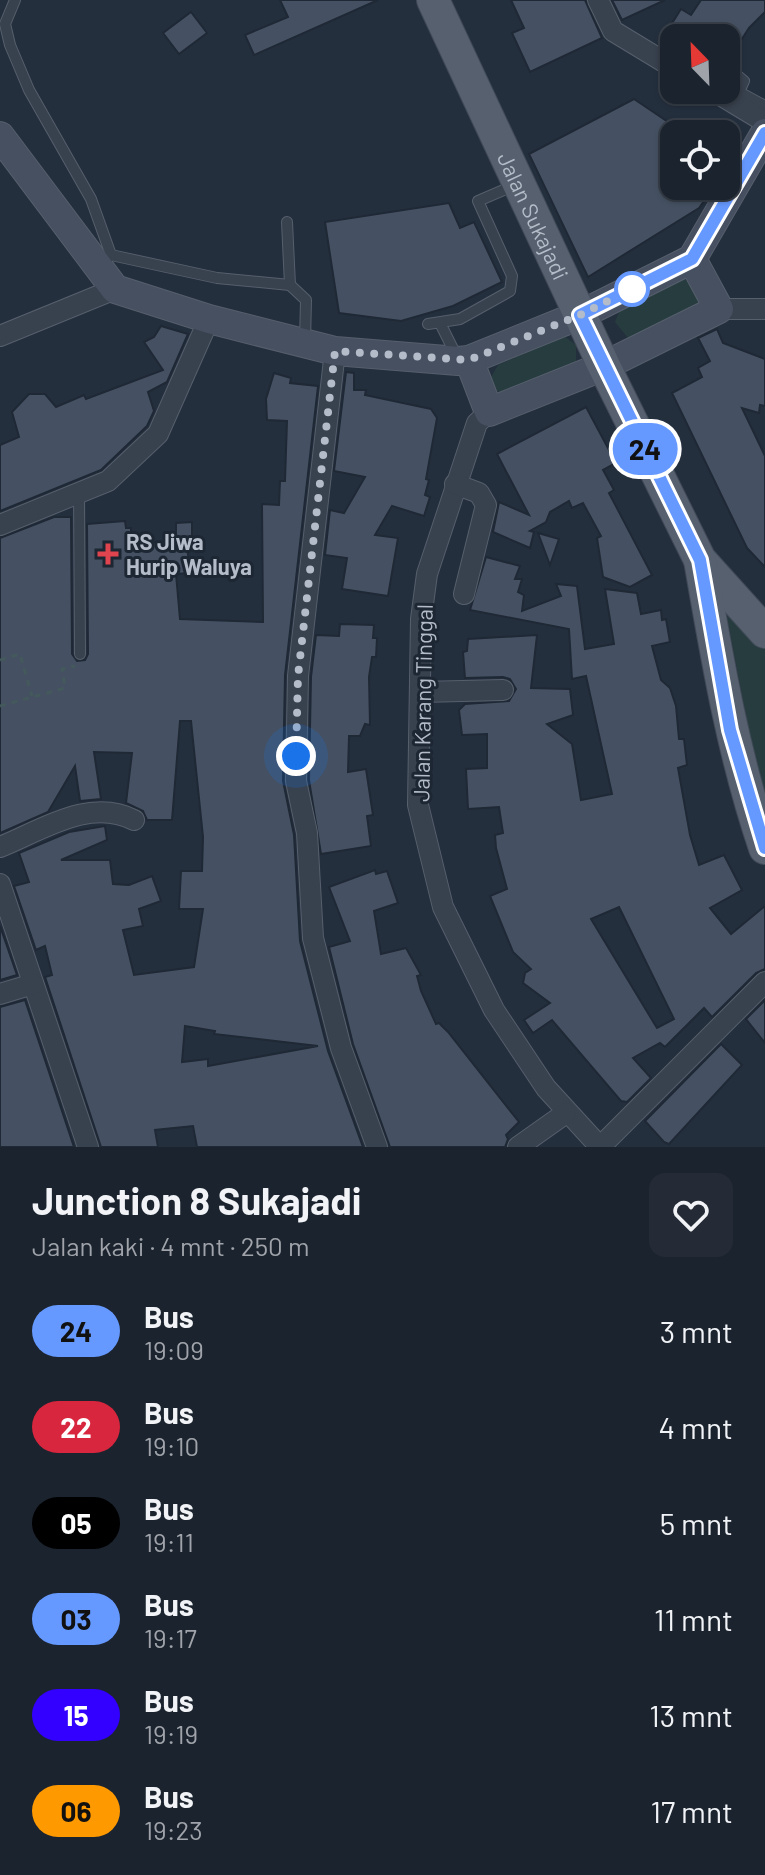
<!DOCTYPE html>
<html lang="id">
<meta charset="utf-8">
<style>
body{margin:0;font-family:Barlow,sans-serif;background:#242b36;color:#f1f3f6;height:100vh;display:flex;flex-direction:column;font-size:30px;white-space:nowrap}
*{box-sizing:border-box;margin:0}
p{font-size:26px;color:#a0a4aa}
.icon{flex:none;width:44px;height:44px;fill:none;stroke:currentColor;stroke-width:2;stroke-linecap:round;stroke-linejoin:round}
.map{position:relative;height:1147px;overflow:hidden}
.side{display:flex;flex-direction:column;background:#1b232e;flex:1}
.side>*{flex:none}
.badge{padding:0 16px;border-radius:26px;font-size:28px;line-height:52px}
.needle{width:52px;rotate:337deg}
.controls{position:absolute;left:660px;top:24px;display:grid;gap:16px}
.controls a{display:grid;place-items:center;width:80px;height:80px;border-radius:16px;background:#1b232e;box-shadow:0 2px 6px #0004,0 0 0 2px #39404a;font-size:40px}
.you{position:absolute;width:40px;height:40px;margin:-20px;border:6px solid #fff;border-radius:50%;background:#1a73e8;box-shadow:0 0 0 12px #1a73e833}
.map>.badge{position:absolute;translate:-50% -50%;box-shadow:0 0 0 4px #fff}
.round{display:grid;place-items:center;flex:none;width:84px;height:84px;border-radius:16px;background:#242b36}
.headline{display:flex;align-items:center;justify-content:space-between;height:136px;padding:0 32px}
h1{font-size:38px;font-weight:700;line-height:60px}
ul{padding:0;list-style:none}
li{display:flex;align-items:center;gap:24px;height:96px;padding:0 32px}
li div{flex:1}
li b{display:block;font-size:30px}
li em{font-style:normal}
li .badge{min-width:88px;font-weight:700;text-align:center}
.map>svg:first-child{display:block}
.green{fill:#263c3f}
.building{fill:#455162;stroke:#1f2835;stroke-width:2;fill-rule:evenodd}
.lines{fill:none;stroke-linecap:round;stroke-linejoin:round}
.lane-casing{stroke:#565f6c;stroke-width:12}
.street-casing{stroke:#565f6c;stroke-width:22}
.secondary-casing{stroke:#565f6c;stroke-width:30}
.primary-casing{stroke:#414a57;stroke-width:34}
.path{stroke:#44595c;stroke-width:3;stroke-dasharray:6 6;stroke-linecap:butt}
.lane{stroke:#38414e;stroke-width:10}
.street{stroke:#38414e;stroke-width:20}
.secondary{stroke:#465061;stroke-width:28}
.primary{stroke:#56606e;stroke-width:32}
.line-casing{stroke:#fff;stroke-width:18}
.line{stroke:#69f;stroke-width:12}
.walk{stroke:#b4bcc9;stroke-width:8;stroke-dasharray:0 14.4}
.stop-dot{fill:#fff;stroke:#69f;stroke-width:4}
.health-dot{fill:#e0444e;stroke:#1d2633;stroke-width:3}
.labels{text-anchor:middle;dominant-baseline:central;stroke-width:6;stroke-linejoin:round;paint-order:stroke}
.street-label{font-size:22px;fill:#b4bcc9;stroke:#1d2633}
.poi-label{font-size:22px;font-weight:bold;fill:#b4bcc9;stroke:#1d2633;text-anchor:start}
</style>
<div class="map">
<svg width="765" height="1147" viewBox="0 0 765 1147">
<rect width="100%" height="100%" fill="#242f3e"/>
<!-- green -->
<g class="green">
<path d="M684,279L692,284L700,303L635,340L628,338L615,322L621,307Z"/>
<path d="M564,336L576,345V363L507,395L493,389L490,379L498,365Z"/>
<path d="M720,578L765,636V819Z"/>
</g>
<!-- building -->
<g class="building">
<path d="M280,0H378L254,55L245,35L288,17Z"/>
<path d="M511,0H585L602,38L530,72L512,33L524,28Z"/>
<path d="M612,0H665L622,20Z"/>
<path d="M701,0H765V12L749,28L726,64V38H674V53L659,44L681,9L691,15Z"/>
<path d="M191,12L207,33L179,54L163,33Z"/>
<path d="M634,99L674,126V186H715L699,208L588,277L529,154Z"/>
<path d="M449,203L460,228L474,222L502,282L453,306L401,321L339,313L325,222Z"/>
<path d="M161,326L188,334L167,382L148,392L154,411L147,426L101,470L0,511V445L19,437L12,412L29,394H45L56,407L84,395L86,399L163,370L144,342L154,337Z"/>
<path d="M717,329L723,343L765,359V406L760,405L759,413L742,408L765,456V567L747,548L672,393L702,377L698,368L710,361L698,338Z"/>
<path d="M346,372L354,373V390H366L365,395L431,409L437,418L426,479L429,480L425,495L430,497L424,516L392,506L375,535L398,538L388,596L342,589L347,558L325,555L330,510L344,513L365,477L334,471Z"/>
<path d="M274,373L291,378L290,383L318,386L285,675L283,781L294,835L300,941L328,1051L363,1147H197L193,1126L155,1130L158,1147H101L45,977L52,975L45,946L36,950L14,886L29,882L19,853L69,832L105,826L107,840L61,860H110L113,884L129,885L152,876L161,901L139,909L143,926L123,930L134,975L194,967L203,909H179L181,871H202L203,837L191,721H180L172,820H147L143,811L126,803L132,753L94,752L101,799L80,801L75,766L48,812L0,833V538L54,517H71L72,654L77,661L85,660L88,654L87,524L125,521L126,528H131V542L144,540L145,543L176,541V523L192,522V545H187L190,573L176,574L180,619L263,622L262,504L279,505L280,481H285L287,421L267,420L266,399ZM185,1026L215,1031L214,1034L318,1046L208,1066V1059L182,1062Z"/>
<path d="M586,407L616,463L603,470L614,490L609,493L652,575L630,587L603,577L597,538L601,536L583,503L572,508L569,501L550,512L546,522L530,531L534,532L530,548L493,532L499,502L529,515L497,454Z"/>
<path d="M538,533L559,539L550,565Z"/>
<path d="M486,557L520,566L515,579H522L518,592L524,595L522,611L561,596L556,584L577,586L585,649L614,644L605,589L637,593L641,614L661,610L662,620L666,619L670,642L652,646L661,680L670,688L676,706L679,739H684L687,765L678,768L690,835L699,865L724,855L742,890L710,908L731,934L765,906V969L756,973L712,1017L704,1008L665,1047L660,1043L633,1058L651,1078L627,1102L621,1101L552,1020L533,1033L524,1020L550,1003L523,983L525,973L531,969L513,952L490,896L507,889L496,848L495,835L503,833L499,807L468,809L466,769L487,768V734L462,735L459,710L465,704L509,701L516,689L510,679L503,677L465,678L463,652L467,651L468,639L537,635L531,688L570,689L573,715L547,724L572,744L581,800L612,794L586,676L572,679L569,629L470,610ZM619,907L674,1019L657,1028L591,919Z"/>
<path d="M340,624L374,625L373,638H377L376,657H372L369,677L370,725L365,724L360,736H349L348,772L366,769L373,815L367,816L371,846L321,854L309,780L311,677L316,635L339,636Z"/>
<path d="M375,870L376,874L387,871L398,903L374,911L381,954L406,948L421,975L417,976L421,991L436,1024L439,1023L448,1032L519,1122L506,1135L508,1139L505,1147H390L353,1044L329,947L350,941L329,887Z"/>
<path d="M0,926L17,975L0,980Z"/>
<path d="M25,1000L74,1147H0V1007Z"/>
<path d="M765,1000V1043L746,1019Z"/>
<path d="M721,1044L742,1065L669,1144L664,1142L645,1121Z"/>
</g>
<g class="lines">
<!-- lane casing -->
<g class="lane-casing">
<g id="lane">
<path d="M15,0L5,24L10,45L29,90L91,199L111,255L99,266"/>
<path d="M731,70L744,81L739,92L765,106"/>
<path d="M287,222L290,285L306,300L305,341"/>
<path d="M111,255L217,278L290,285"/>
<path d="M440,323L457,357"/>
<path d="M428,324L460,319L510,291L512,276L478,201L513,186"/>
<path d="M79,492L80,654"/>
</g>
</g>
<!-- street casing -->
<g class="street-casing">
<g id="street">
<path d="M598,0L613,31L674,68"/>
<path d="M712,90L765,122"/>
<path d="M719,309H765"/>
<path d="M0,336L115,289"/>
<path d="M335,351L298,676L296,781L307,833L313,938L341,1048L377,1147"/>
<path d="M489,412L477,423L427,574L421,619L418,805L443,907L494,1010L546,1088L600,1147L765,982"/>
<path d="M455,484L479,493L486,505L464,594"/>
<path d="M0,525L108,481L158,434L209,319"/>
<path d="M421,692L503,690"/>
<path d="M0,847C42,830 90,797 134,820"/>
<path d="M0,884L88,1147"/>
<path d="M0,994L33,984"/>
<path d="M518,1147L566,1113"/>
</g>
</g>
<!-- secondary casing -->
<g class="secondary-casing">
<g id="secondary">
<path d="M0,136L115,289L209,319L335,351L458,361L469,360L580,315L692,259L765,133"/>
<path d="M469,360L489,412L604,366L719,309L692,259"/>
</g>
</g>
<!-- primary casing -->
<g class="primary-casing">
<g id="primary">
<path id="s1" d="M433,0L604,366L700,560L765,632"/>
<path d="M700,560C717,658 733,754 765,848"/>
</g>
</g>
<!-- path -->
<g class="path">
<path d="M0,660L20,654L32,696"/>
<path d="M0,706L65,688L62,669L75,666"/>
</g>
<!-- lane -->
<use href="#lane" class="lane"/>
<!-- street -->
<use href="#street" class="street"/>
<!-- secondary -->
<use href="#secondary" class="secondary"/>
<!-- primary -->
<use href="#primary" class="primary"/>
</g>
<g class="lines">
<!-- line casing -->
<g class="line-casing">
<path id="line" d="M765,133L692,259L580,315L700,560L730,730L765,848"/>
</g>
<!-- line -->
<use href="#line" class="line"/>
<!-- walk -->
<path class="walk" d="M296,756L298,676L335,351L469,360L580,315L632,289"/>
</g>
<!-- markers -->
<circle class="stop-dot" cx="632" cy="289" r="16"/>
<path class="health-dot" d="M104 542h8v8h8v8h-8v8h-8v-8h-8v-8h8z"/>
<g class="labels">
<!-- street labels -->
<g class="street-label">
<text stroke="none"><textPath href="#s1" startOffset="238">Jalan Sukajadi</textPath></text>
<text transform="translate(422 703) rotate(-89)">Jalan Karang Tinggal</text>
</g>
<!-- poi labels -->
<g class="poi-label">
<text x="126" y="541">RS Jiwa<tspan x="126" dy="25">Hurip Waluya</tspan></text>
</g>
</g>
</svg>
<div class="controls">
<a><svg class="needle" viewBox="-14 -14 28 28"><path d="M0-13l5 13h-10z" fill="#e53935"/><path d="M0 13l5-13h-10z" fill="#a0a4aa"/></svg></a>
<a><svg class="icon" aria-label="locate" viewBox="0 0 24 24"><circle cx="12" cy="12" r="6"/><path d="M12 2v4M12 18v4M2 12h4M18 12h4"/></svg></a>
</div>
<div class="you" style="left:296px;top:756px"></div>
<b class="badge" style="left:645px;top:449px;background:#69f;color:#111">24</b>
</div>
<section class="side">
<div class="headline"><div><h1>Junction 8 Sukajadi</h1><p>Jalan kaki · 4 mnt · 250 m</p></div><a class="round"><svg class="icon" aria-label="heart" viewBox="0 0 24 24"><path d="M12 20l-8-8c-3-5 5-10 8-4 3-6 11-1 8 4z"/></svg></a></div>
<ul>
<li><span class="badge" style="background:#69f;color:#111">24</span><div><b>Bus</b><p>19:09</p></div><em>3 mnt</em></li>
<li><span class="badge" style="background:#d7263d;color:#fff">22</span><div><b>Bus</b><p>19:10</p></div><em>4 mnt</em></li>
<li><span class="badge" style="background:#000;color:#fff">05</span><div><b>Bus</b><p>19:11</p></div><em>5 mnt</em></li>
<li><span class="badge" style="background:#69f;color:#111">03</span><div><b>Bus</b><p>19:17</p></div><em>11 mnt</em></li>
<li><span class="badge" style="background:#30f;color:#fff">15</span><div><b>Bus</b><p>19:19</p></div><em>13 mnt</em></li>
<li><span class="badge" style="background:#f90;color:#111">06</span><div><b>Bus</b><p>19:23</p></div><em>17 mnt</em></li>
</ul>
</section>
